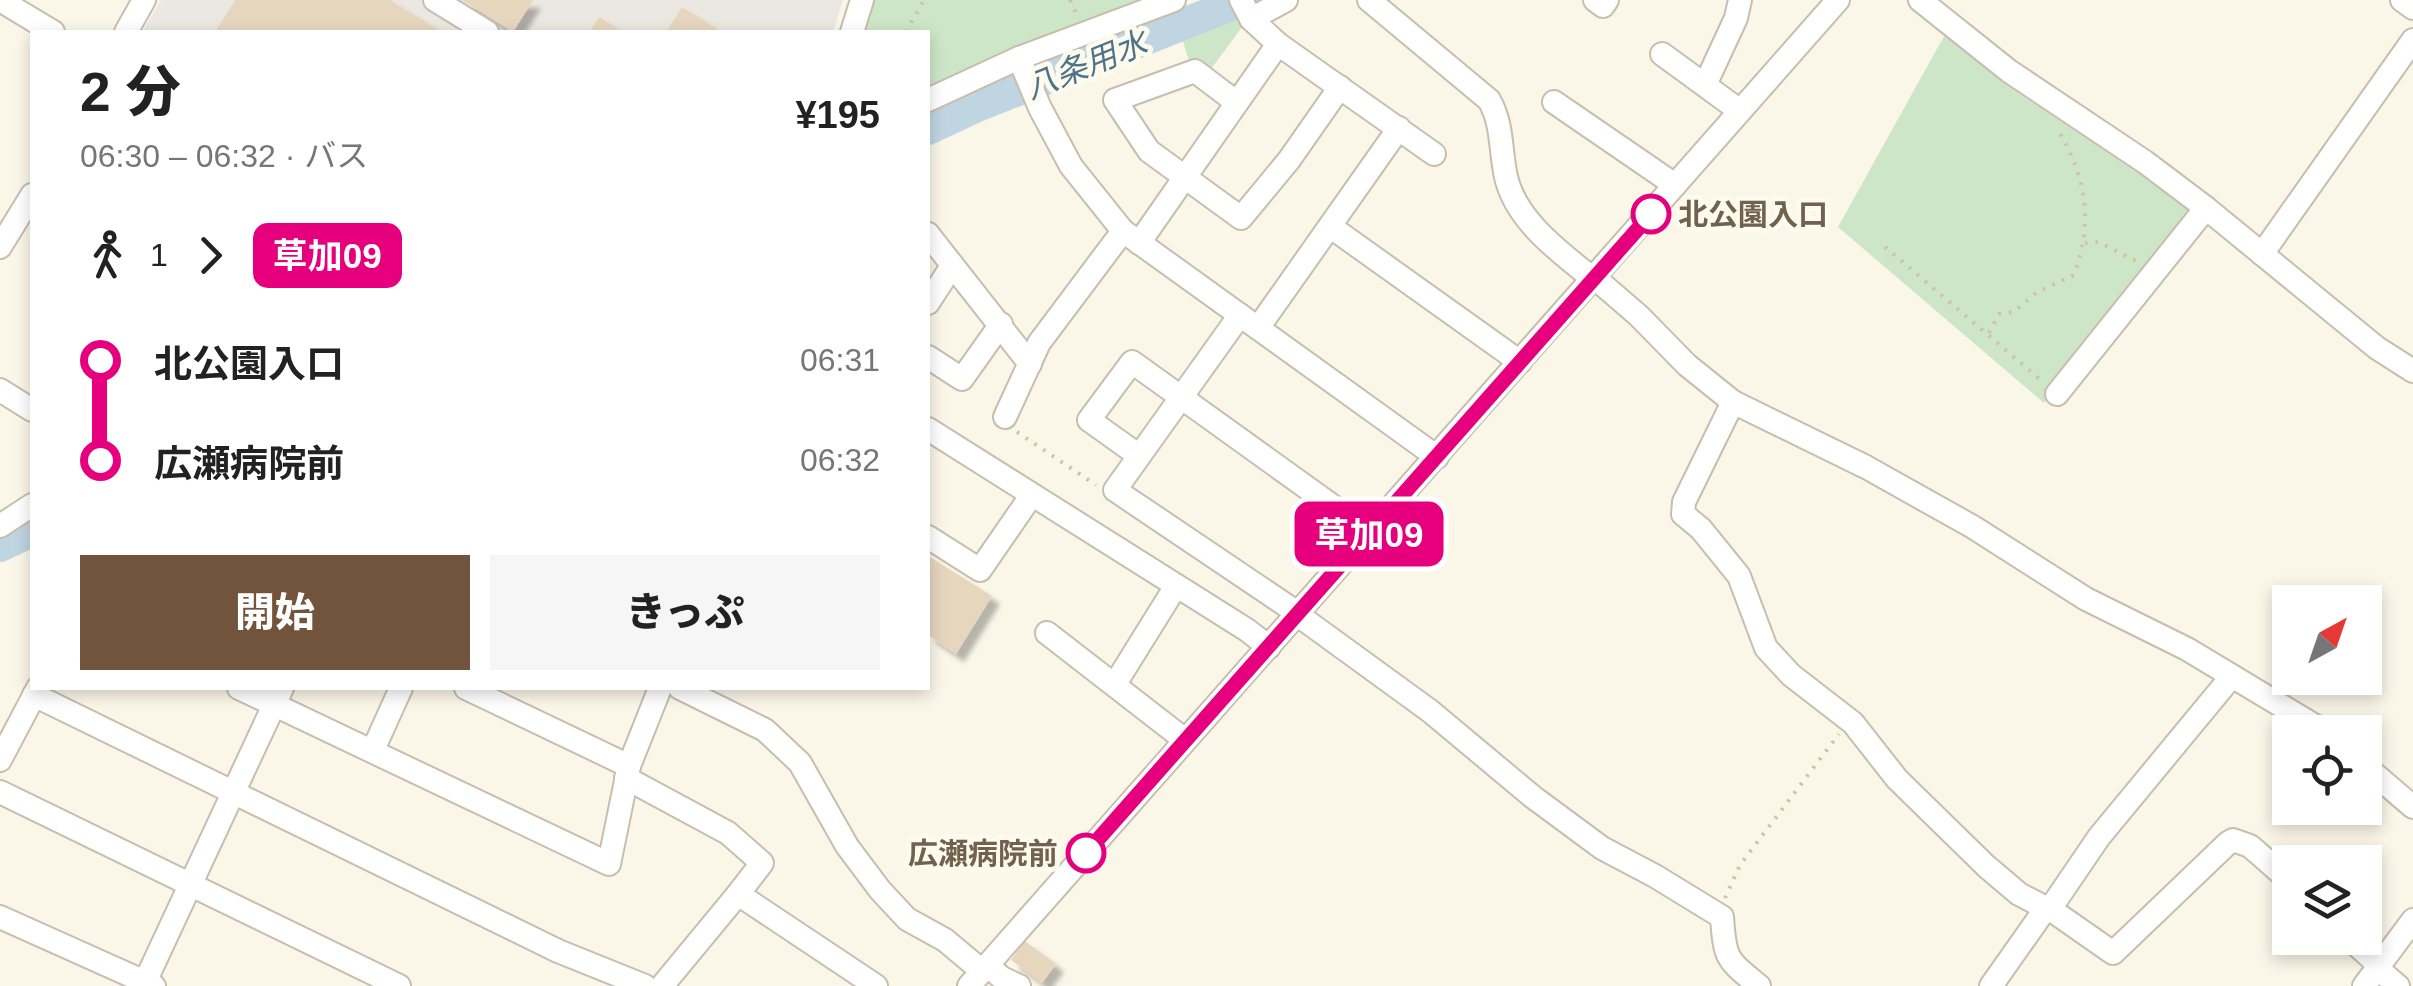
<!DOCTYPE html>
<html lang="ja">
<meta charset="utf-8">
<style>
body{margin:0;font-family:Arial,"Noto Sans JP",sans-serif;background:#f6f6f6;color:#222;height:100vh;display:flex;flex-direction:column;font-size:38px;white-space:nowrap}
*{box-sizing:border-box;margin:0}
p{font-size:32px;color:#767676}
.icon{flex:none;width:55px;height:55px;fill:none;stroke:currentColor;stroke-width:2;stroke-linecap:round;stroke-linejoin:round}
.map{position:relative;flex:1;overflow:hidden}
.drawer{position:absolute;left:30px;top:30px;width:900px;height:660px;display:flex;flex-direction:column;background:#fff;border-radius:0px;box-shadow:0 5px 15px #0003}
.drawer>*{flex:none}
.badge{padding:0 20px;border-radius:15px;font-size:35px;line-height:65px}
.needle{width:65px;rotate:40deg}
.tools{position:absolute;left:2272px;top:585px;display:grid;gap:20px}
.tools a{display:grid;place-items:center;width:110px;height:110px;border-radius:0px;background:#fff;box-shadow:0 5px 15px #0003;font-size:50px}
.map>.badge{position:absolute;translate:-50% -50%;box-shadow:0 0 0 5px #fff}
.legs{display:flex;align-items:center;gap:15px;height:110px;padding:0 50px;font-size:32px}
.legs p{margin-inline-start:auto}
.head{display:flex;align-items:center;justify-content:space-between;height:170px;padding:0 50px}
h1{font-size:55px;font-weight:800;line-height:75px}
.cta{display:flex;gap:20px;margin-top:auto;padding:20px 50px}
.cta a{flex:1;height:115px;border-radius:0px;background:#72533c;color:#fff;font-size:40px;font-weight:800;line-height:115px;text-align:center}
.cta a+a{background:#f6f6f6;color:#222}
ul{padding:0 50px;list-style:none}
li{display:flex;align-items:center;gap:35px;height:100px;font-size:38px}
li i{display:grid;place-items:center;width:15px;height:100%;margin:0 12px;background:currentColor}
li i::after{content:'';width:25px;height:25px;margin:-12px;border:8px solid;border-radius:50%;background:#fff}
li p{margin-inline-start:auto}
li:first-child i{background:linear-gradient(#0000 50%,currentColor 0)}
li:last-child i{background:linear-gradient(currentColor 50%,#0000 0)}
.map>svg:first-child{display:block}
.industrial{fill:#ebe8e1}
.green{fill:#cee6c8}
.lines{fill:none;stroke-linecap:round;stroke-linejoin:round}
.river{stroke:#bfd5e1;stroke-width:32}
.building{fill:#e7d6be;filter:url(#shadow)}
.minor-casing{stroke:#c7bead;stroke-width:26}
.path{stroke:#d1bfa6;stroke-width:4;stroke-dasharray:2.5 8;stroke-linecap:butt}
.minor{stroke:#fff;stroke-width:22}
.line-1-casing{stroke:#fff;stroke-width:22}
.line-1{stroke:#e6007e;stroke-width:15}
.stop-1-dot{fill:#fff;stroke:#e6007e;stroke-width:5}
.labels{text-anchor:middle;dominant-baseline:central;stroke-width:10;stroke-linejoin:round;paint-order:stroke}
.stop-label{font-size:30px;font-weight:bold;fill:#71624f;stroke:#fdfaee;text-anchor:start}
.water-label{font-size:32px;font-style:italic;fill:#4f7388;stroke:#fdfaee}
</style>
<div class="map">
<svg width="2413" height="986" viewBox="0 0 2413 986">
<defs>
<filter id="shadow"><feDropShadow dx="8" dy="8" stdDeviation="2.5" flood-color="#0004"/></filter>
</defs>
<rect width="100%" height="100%" fill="#faf6e8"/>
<!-- industrial -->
<path class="industrial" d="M161,0H843L833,32H142Z"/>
<!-- green -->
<g class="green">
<path d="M869,0H1166L928,99V32H859Z"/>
<path d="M1239,4L1248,19L1202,81L1193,73L1179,29Z"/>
<path d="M1948,29L2201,208L2044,403L1838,227Z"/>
</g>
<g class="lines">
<!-- river -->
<g class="river">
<path d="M928,129L975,107L1244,0"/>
<path d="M0,546L32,531"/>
</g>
</g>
<!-- building -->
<g class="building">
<path d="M235,0H390L442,32H215Z"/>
<path d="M462,0H533L513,32Z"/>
<path d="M682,7L722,32H666Z"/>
<path d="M599,17L623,32H589Z"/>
<path d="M928,556L992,596L956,654L928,635Z"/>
<path d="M1025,941L1056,964L1042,983L1011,960Z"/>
</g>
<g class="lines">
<!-- minor casing -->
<g class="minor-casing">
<g id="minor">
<path d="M0,0L53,32"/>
<path d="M435,0L487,32"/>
<path d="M1241,0L1251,19L1278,44L1434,154"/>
<path d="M1369,0L1489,100C1503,124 1500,150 1506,177C1516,221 1560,252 1593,279"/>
<path d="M1595,0L1603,6L1607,0"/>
<path d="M1920,0L2009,71L2145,162L2206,208L2377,348L2413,371"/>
<path d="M2402,0L2413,8"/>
<path d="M1251,19L1286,0"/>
<path d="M126,32L144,0"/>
<path d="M852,32L862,0"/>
<path d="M1662,54L1740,111"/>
<path d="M1019,58L1040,108L1071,166L1123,231L1437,457"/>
<path d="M1705,85L1736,18L1740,0"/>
<path d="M928,100L1019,58L1174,0"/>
<path d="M1236,102L1195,71L1115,100L1149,151L1241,218L1289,160L1340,87"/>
<path d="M1554,102L1675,185"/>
<path d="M1331,227L1520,362"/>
<path d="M928,234L1030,364"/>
<path d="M1139,243L1278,44"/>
<path d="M0,247L32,195"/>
<path d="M2262,254L2413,40"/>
<path d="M1595,278L1639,316L1687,365L1733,402L1866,467L1973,527L2086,599L2187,649L2325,732"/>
<path d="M928,303L952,266"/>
<path d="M1240,315L1115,490L1299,614"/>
<path d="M1258,328L1399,128"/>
<path d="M928,357L962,379L1001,324"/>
<path d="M0,390L32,410"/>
<path d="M2057,394L2206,208"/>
<path d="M1733,402L1684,502L1683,514L1701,529L1739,576L1766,648L1791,675L1853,723L1897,779L1986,866L2019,894L2046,908"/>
<path d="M1005,417L1039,343L1123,231"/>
<path d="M928,429L1247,630L1269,647"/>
<path d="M1138,455L1089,420L1132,362L1370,533"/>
<path d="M0,526L32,505"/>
<path d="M928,537L980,570L1031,496"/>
<path d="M1298,615L1430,711L1533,797L1602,848L1655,876L1722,917C1725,961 1727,959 1759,986"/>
<path d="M1047,633L1185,740"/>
<path d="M1115,684L1176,586"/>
<path d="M239,688L609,864L629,766L660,688"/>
<path d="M466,688L629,766"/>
<path d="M680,688L765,730L800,763L847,846L880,890L907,919L945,940L982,971"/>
<path d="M34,695L558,951L645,986"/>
<path d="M373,750L401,688"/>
<path d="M0,760L38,688"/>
<path d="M2365,766L2413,807"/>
<path d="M626,778L728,833L762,863L738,894L876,986"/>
<path d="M0,792L399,986"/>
<path d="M2050,909L2113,953L2228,843L2233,840L2250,846L2290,881"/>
<path d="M0,917L154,986"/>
<path d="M2349,938L2379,965"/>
<path d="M987,965L1002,978L1019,986"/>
<path d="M2377,968L2398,986"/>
<path d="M145,982L282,688"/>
<path d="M662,986L738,894"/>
<path d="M969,986L1838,0"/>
<path d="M1991,986L2046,908L2050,909L2099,837L2232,676"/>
<path d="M2364,986L2413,920"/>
</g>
</g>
<!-- path -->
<g class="path">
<path d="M1070,0L1077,15"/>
<path d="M906,32L924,0"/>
<path d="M2085,243L2099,242L2136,261"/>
<path d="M1885,247L2042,381"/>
<path d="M1989,333L1999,314L2014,312L2037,292L2074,275C2093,221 2087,179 2058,130"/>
<path d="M1017,432L1096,485"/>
<path d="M1725,898L1740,865L1839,734"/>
</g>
<!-- minor -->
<use href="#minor" class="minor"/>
</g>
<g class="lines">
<!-- line-1 casing -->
<g class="line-1-casing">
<path id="line-1" d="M1086,853L1651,214"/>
</g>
<!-- line-1 -->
<use href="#line-1" class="line-1"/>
</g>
<!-- markers -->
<g class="stop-1-dot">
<circle cx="1651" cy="214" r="18"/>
<circle cx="1086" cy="853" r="18"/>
</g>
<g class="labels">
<!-- stop labels -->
<g class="stop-label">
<text x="1678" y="214">北公園入口</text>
<text x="1058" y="853" text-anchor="end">広瀬病院前</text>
</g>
<!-- water labels -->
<g class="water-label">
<text transform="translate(1086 65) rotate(-22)">八条用水</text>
</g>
</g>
</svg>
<div class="tools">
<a><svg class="needle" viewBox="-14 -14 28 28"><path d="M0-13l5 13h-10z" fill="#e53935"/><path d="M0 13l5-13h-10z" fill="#767676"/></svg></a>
<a><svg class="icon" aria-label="locate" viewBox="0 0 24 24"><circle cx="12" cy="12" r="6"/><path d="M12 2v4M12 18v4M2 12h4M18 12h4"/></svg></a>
<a><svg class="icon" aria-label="layers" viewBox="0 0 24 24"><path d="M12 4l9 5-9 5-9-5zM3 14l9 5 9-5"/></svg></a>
</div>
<b class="badge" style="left:1369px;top:534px;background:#e6007e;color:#fff">草加09</b>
<section class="drawer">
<div class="head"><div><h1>2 分</h1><p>06:30 – 06:32 · バス</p></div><b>¥195</b></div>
<div class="legs"><svg class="icon" aria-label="walk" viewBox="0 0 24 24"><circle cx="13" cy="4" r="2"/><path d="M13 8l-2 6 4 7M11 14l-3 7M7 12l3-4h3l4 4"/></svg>1<svg class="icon" aria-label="forward" viewBox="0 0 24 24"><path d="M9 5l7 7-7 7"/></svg><b class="badge" style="background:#e6007e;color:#fff">草加09</b></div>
<ul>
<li><i style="color:#e6007e"></i><b>北公園入口</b><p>06:31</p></li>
<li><i style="color:#e6007e"></i><b>広瀬病院前</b><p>06:32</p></li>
</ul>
<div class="cta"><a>開始</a><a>きっぷ</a></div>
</section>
</div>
